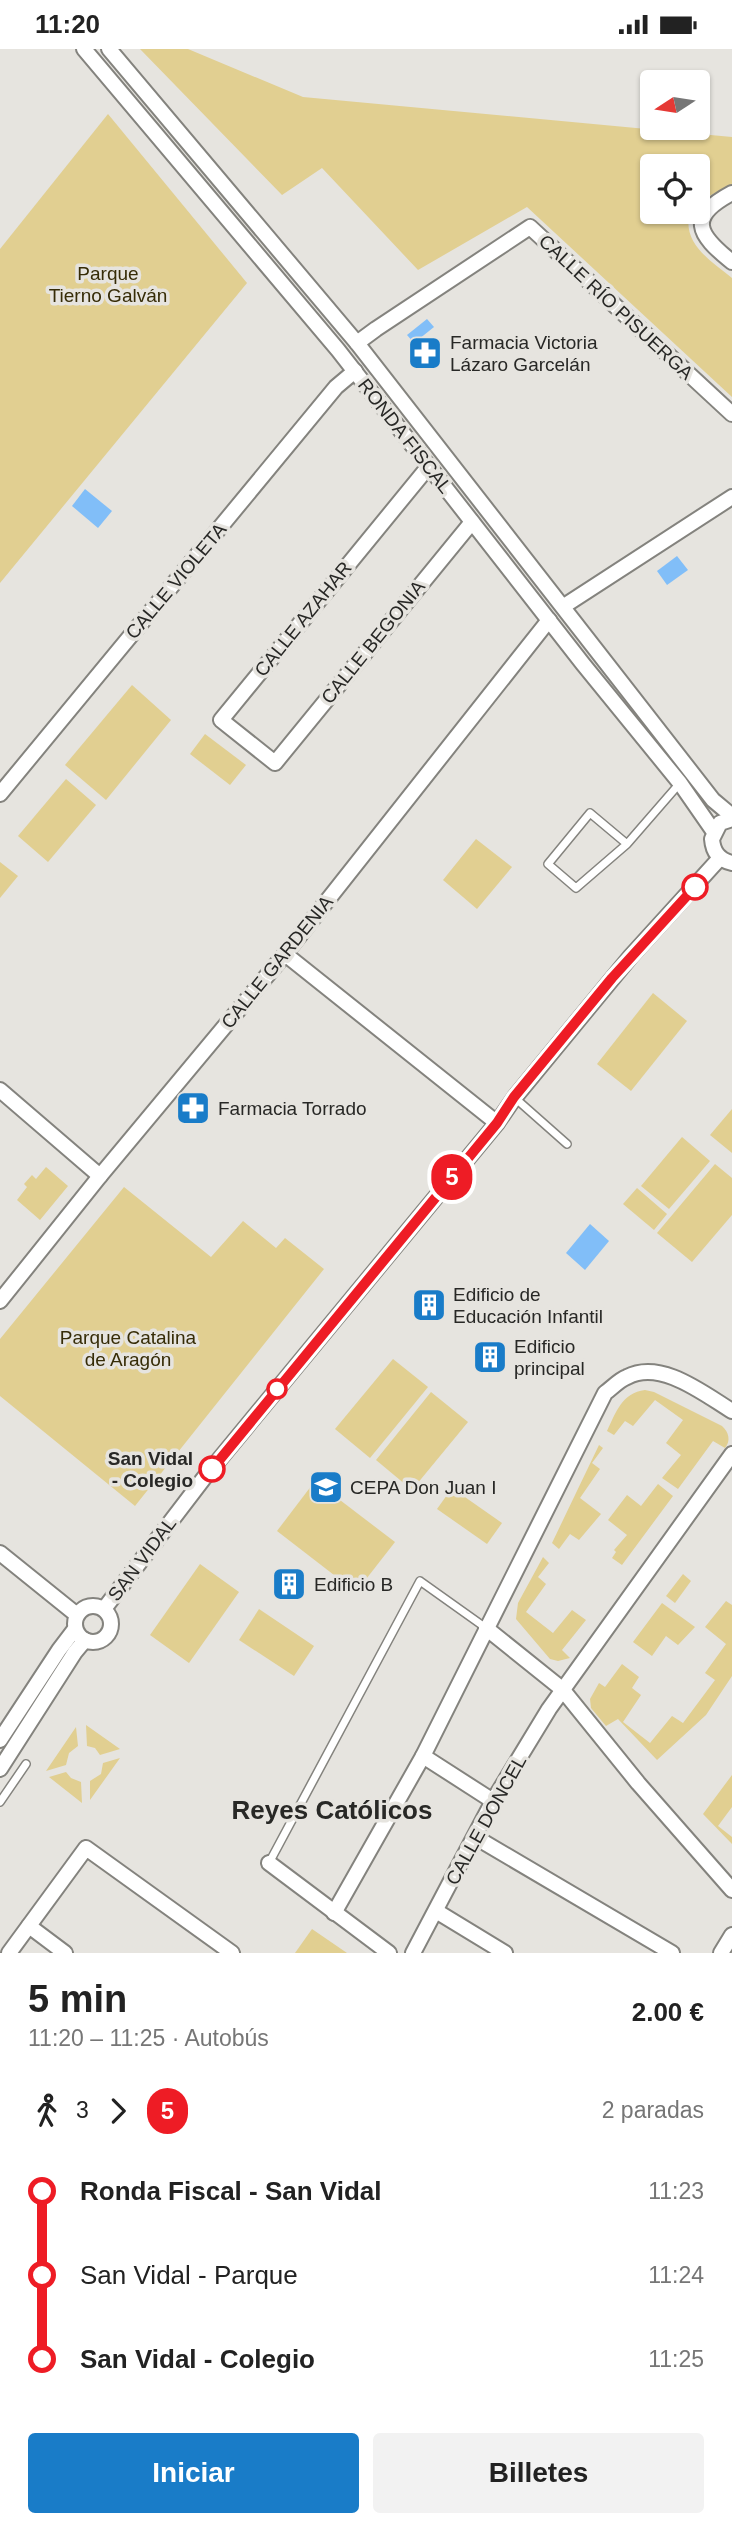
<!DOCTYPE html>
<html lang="es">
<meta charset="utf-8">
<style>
body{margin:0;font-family:Arial,sans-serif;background:#f2f2f2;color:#222;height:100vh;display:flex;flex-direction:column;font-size:26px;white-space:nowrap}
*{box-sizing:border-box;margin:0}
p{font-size:23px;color:#767676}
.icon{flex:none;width:38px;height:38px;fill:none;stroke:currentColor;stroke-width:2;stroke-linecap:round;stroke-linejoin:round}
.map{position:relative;height:1904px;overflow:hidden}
.details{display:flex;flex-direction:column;background:#fff;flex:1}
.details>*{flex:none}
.badge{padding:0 14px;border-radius:23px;font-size:24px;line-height:46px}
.needle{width:46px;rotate:258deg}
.tools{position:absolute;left:640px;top:21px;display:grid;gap:14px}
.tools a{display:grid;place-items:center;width:70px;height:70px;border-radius:7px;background:#fff;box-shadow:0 2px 5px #0004;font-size:35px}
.map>.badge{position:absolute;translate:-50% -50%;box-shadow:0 0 0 4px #fff}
.legs{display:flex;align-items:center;gap:10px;height:77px;padding:0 28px;font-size:23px}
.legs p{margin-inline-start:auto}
.overview{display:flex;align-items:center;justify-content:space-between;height:119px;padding:0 28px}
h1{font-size:38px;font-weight:700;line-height:52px}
.action{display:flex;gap:14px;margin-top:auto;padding:14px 28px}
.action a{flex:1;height:80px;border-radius:7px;background:#197cc8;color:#fff;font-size:28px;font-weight:700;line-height:80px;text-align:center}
.action a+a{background:#f2f2f2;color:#222}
ul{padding:0 28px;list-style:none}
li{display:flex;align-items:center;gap:24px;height:84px;font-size:26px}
li i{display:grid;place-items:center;width:10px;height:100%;margin:0 9px;background:currentColor}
li i::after{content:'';width:18px;height:18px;margin:-9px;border:5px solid;border-radius:50%;background:#fff}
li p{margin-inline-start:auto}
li:first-child i{background:linear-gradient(#0000 50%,currentColor 0)}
li:last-child i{background:linear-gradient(currentColor 50%,#0000 0)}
.status{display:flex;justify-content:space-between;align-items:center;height:49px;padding:0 35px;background:#fff;direction:ltr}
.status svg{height:19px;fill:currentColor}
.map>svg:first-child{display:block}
.green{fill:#e1cf91}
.water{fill:#81bef8}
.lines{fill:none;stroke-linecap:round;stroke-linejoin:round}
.lane-casing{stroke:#84837e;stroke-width:10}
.street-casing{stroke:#84837e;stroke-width:18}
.lane{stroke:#fff;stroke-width:7}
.street{stroke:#fff;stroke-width:14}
.line-1-casing{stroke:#fff;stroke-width:16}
.line-1{stroke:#ee1c25;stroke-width:10}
.stop-1-dot{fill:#fff;stroke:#ee1c25;stroke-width:3.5}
.labels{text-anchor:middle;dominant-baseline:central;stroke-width:7;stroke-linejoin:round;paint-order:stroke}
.park-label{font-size:19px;fill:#362c07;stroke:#e6e4df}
.street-label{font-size:19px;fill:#282826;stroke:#e6e4df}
.poi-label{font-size:19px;fill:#282826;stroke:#e6e4df;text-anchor:start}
.stop-label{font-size:19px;font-weight:bold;fill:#282826;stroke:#e6e4df;text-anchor:end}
.district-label{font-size:26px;font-weight:bold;fill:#282826;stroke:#e6e4df}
</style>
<div class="status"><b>11:20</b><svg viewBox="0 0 49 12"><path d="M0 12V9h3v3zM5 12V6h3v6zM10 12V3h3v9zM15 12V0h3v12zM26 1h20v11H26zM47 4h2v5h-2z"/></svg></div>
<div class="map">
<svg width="732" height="1904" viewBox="0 0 732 1904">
<rect width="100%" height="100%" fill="#e6e4df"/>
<!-- green -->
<g class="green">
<path d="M140,0H188L303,48L732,88V135L698,153V117H653V163H690C681,194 711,212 732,229V348L527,158L418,221L322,119L282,146Z"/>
<path d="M108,65L247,234L0,534V200Z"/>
<path d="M132,636L171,671L106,751L65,716Z"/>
<path d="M205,685L246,716L230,736L190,705Z"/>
<path d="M66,730L96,756L48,813L18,787Z"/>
<path d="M476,790L512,818L477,860L443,831Z"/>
<path d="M0,813L18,827L0,849Z"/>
<path d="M653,944L687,972L631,1042L597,1015Z"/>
<path d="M732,1060V1104L710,1086Z"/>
<path d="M682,1088L710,1112L669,1160L641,1137Z"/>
<path d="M715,1115L732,1129V1166L692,1213L657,1184Z"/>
<path d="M46,1118L68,1137L40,1171L17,1151L27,1138L24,1135L32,1126L36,1130Z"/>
<path d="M124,1138L211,1208L243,1172L276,1199L285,1189L324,1220L135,1457L0,1347V1290Z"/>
<path d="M637,1139L667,1165L654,1181L623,1155Z"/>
<path d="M393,1310L428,1338L370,1409L335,1380Z"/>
<path d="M645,1341L654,1343L722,1377C729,1383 731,1392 725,1399L713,1392L678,1440L662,1429L681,1406L666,1394L683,1371L655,1351L633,1377L625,1372L614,1386L607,1382C616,1363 622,1344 645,1341Z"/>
<path d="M431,1343L468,1373L412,1441L376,1411Z"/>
<path d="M599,1396L603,1399L592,1414L600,1420L580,1449L601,1465L579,1491L570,1485L559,1500L552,1494Z"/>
<path d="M315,1432L395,1493L356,1543L277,1482Z"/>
<path d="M658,1435L673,1447L622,1516L612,1509L616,1503L614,1501L627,1486L608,1471L627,1446L641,1457Z"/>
<path d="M452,1439L502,1474L487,1495L437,1460Z"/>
<path d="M543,1508L549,1514L538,1528L546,1535L526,1563L553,1584L572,1561L586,1571L562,1601L570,1609L558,1612L550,1610L516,1570L518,1554Z"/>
<path d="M200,1515L239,1543L189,1614L150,1586Z"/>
<path d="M683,1525L691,1532L675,1554L666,1547Z"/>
<path d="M726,1552L732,1556V1627L706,1666L657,1711L618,1670L606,1677L591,1659L590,1650L599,1634L605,1638L622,1615L639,1628L632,1639L641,1646L623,1673L650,1694L672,1667L683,1674L715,1631L705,1624L726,1595L705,1578Z"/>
<path d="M662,1554L695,1578L678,1596L666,1587L652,1607L633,1593Z"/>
<path d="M259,1560L314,1597L294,1627L239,1591Z"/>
<path d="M86,1676L120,1700L100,1706L95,1699L87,1697Z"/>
<path d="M76,1678L78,1697L69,1704L66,1716L46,1722Z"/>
<path d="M120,1709L90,1751V1732L101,1725L103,1714Z"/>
<path d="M66,1723L71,1729L81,1733L82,1754L49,1728Z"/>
<path d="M732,1726V1758L718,1777L732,1788V1795L703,1765Z"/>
<path d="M312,1880L347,1904H295Z"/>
</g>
<!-- water -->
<g class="water">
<path d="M427,270L434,278L414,294L407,286Z"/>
<path d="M85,440L112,462L98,479L72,457Z"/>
<path d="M677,507L688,521L667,536L657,522Z"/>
<path d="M590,1175L609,1192L585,1221L566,1204Z"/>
</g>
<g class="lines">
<!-- lane casing -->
<g class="lane-casing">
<g id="lane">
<path d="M627,795L590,764L548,815L576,839L627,795L680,734"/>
<path d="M515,1049L567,1095"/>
<path d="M0,1753L26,1715"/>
<path d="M269,1814L420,1532L486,1579"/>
</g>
</g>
<!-- street casing -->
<g class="street-casing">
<g id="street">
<path d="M84,0L338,301L583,615L680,734L714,783"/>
<path d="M109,0L357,294L713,751L732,767"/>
<path d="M732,144C687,168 697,185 732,213"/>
<path d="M357,294L376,280L530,178L732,365"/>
<path d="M429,417L221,671L275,714L472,473"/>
<path d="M564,557L732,448"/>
<path d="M0,745L336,338L355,322"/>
<path d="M732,770L720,774L712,790C713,803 719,811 732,814"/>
<path d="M285,905L497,1074"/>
<path d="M0,1041L100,1127"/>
<path d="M0,1252L100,1127L285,905L549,571"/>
<path d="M0,1504L77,1566"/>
<circle cx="93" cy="1575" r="18"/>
<path d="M104,1560L204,1429L497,1074L515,1048L631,907L720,809"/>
<path d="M486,1579L562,1640L638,1734L732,1841"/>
<path d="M0,1691L59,1601L75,1580"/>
<path d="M0,1720L75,1603L85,1591"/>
<path d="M493,1752L423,1707L605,1344C612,1339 619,1331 627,1328C661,1310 704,1345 732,1362"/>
<path d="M475,1788L672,1904"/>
<path d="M269,1814L389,1904"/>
<path d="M436,1862L505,1904"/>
<path d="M334,1864L423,1707"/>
<path d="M29,1877L65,1904"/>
<path d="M9,1904L86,1799L232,1904"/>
<path d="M413,1904L493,1752L549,1660L732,1405"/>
<path d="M721,1904L732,1886"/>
</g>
</g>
<!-- lane -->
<use href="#lane" class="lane"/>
<!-- street -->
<use href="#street" class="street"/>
</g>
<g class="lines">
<!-- line-1 casing -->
<g class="line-1-casing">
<path id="line-1" d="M212,1420L497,1074L514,1048L612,929L695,838"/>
</g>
<!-- line-1 -->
<use href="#line-1" class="line-1"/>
</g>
<!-- icons -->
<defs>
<g id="pharmacy-square" transform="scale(1.75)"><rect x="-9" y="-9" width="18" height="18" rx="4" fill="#197cc8" stroke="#e6e4df"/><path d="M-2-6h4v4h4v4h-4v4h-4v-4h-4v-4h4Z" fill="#fff"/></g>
<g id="building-square" transform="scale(1.75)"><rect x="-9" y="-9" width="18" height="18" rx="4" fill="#197cc8" stroke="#e6e4df"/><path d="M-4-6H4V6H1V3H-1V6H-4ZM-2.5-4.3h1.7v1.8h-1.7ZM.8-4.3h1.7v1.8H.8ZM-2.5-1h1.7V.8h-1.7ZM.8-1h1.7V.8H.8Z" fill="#fff"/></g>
<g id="school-square" transform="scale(1.75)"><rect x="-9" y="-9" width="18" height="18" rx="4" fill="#197cc8" stroke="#e6e4df"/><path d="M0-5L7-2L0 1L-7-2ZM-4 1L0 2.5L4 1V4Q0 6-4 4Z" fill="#fff"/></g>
</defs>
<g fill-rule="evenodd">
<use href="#pharmacy-square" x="425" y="304"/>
<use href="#pharmacy-square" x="193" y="1059"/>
<use href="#building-square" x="429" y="1256"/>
<use href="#building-square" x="490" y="1308"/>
<use href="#school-square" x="326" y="1438"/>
<use href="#building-square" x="289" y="1535"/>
</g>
<!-- markers -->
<g class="stop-1-dot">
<circle cx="695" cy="838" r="12"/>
<circle cx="277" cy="1340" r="9"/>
<circle cx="212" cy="1420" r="12"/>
</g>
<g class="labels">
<!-- park labels -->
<g class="park-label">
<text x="108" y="224">Parque<tspan x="108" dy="22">Tierno Galván</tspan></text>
<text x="128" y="1288">Parque Catalina<tspan x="128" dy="22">de Aragón</tspan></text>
</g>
<!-- street labels -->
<g class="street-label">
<text transform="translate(616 258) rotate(43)">CALLE RÍO PISUERGA</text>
<text transform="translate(405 387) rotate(52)">RONDA FISCAL</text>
<text transform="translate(176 532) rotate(-50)">CALLE VIOLETA</text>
<text transform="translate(303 570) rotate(-51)">CALLE AZAHAR</text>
<text transform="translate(373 593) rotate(-51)">CALLE BEGONIA</text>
<text transform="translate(277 913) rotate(-51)">CALLE GARDENIA</text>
<text transform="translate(142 1510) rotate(-53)">SAN VIDAL</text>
<text transform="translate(486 1771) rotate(-61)">CALLE DONCEL</text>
</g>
<!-- poi labels -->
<g class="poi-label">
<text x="450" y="293">Farmacia Victoria<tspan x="450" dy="22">Lázaro Garcelán</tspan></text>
<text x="218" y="1059">Farmacia Torrado</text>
<text x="453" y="1245">Edificio de<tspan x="453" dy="22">Educación Infantil</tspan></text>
<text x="514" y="1297">Edificio<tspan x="514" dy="22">principal</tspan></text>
<text x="350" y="1438">CEPA Don Juan I</text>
<text x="314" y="1535">Edificio B</text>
</g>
<!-- stop labels -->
<g class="stop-label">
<text x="193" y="1409">San Vidal<tspan x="193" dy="22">- Colegio</tspan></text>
</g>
<!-- district labels -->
<g class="district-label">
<text x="332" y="1761">Reyes Católicos</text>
</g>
</g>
</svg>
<div class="tools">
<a><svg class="needle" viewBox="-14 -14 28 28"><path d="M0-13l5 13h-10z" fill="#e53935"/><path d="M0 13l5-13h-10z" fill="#767676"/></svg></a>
<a><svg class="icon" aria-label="locate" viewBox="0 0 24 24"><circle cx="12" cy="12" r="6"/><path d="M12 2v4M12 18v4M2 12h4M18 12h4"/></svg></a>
</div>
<b class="badge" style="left:452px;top:1128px;background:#ee1c25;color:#fff">5</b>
</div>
<section class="details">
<div class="overview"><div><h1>5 min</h1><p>11:20 – 11:25 · Autobús</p></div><b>2.00 €</b></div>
<div class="legs"><svg class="icon" aria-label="walk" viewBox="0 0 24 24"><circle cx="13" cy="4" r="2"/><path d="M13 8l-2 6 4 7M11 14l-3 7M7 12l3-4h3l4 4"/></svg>3<svg class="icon" aria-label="forward" viewBox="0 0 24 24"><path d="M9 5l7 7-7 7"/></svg><b class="badge" style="background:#ee1c25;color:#fff">5</b><p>2 paradas</p></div>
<ul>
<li><i style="color:#ee1c25"></i><b>Ronda Fiscal - San Vidal</b><p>11:23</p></li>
<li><i style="color:#ee1c25"></i><span>San Vidal - Parque</span><p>11:24</p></li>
<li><i style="color:#ee1c25"></i><b>San Vidal - Colegio</b><p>11:25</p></li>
</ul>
<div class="action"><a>Iniciar</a><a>Billetes</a></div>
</section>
